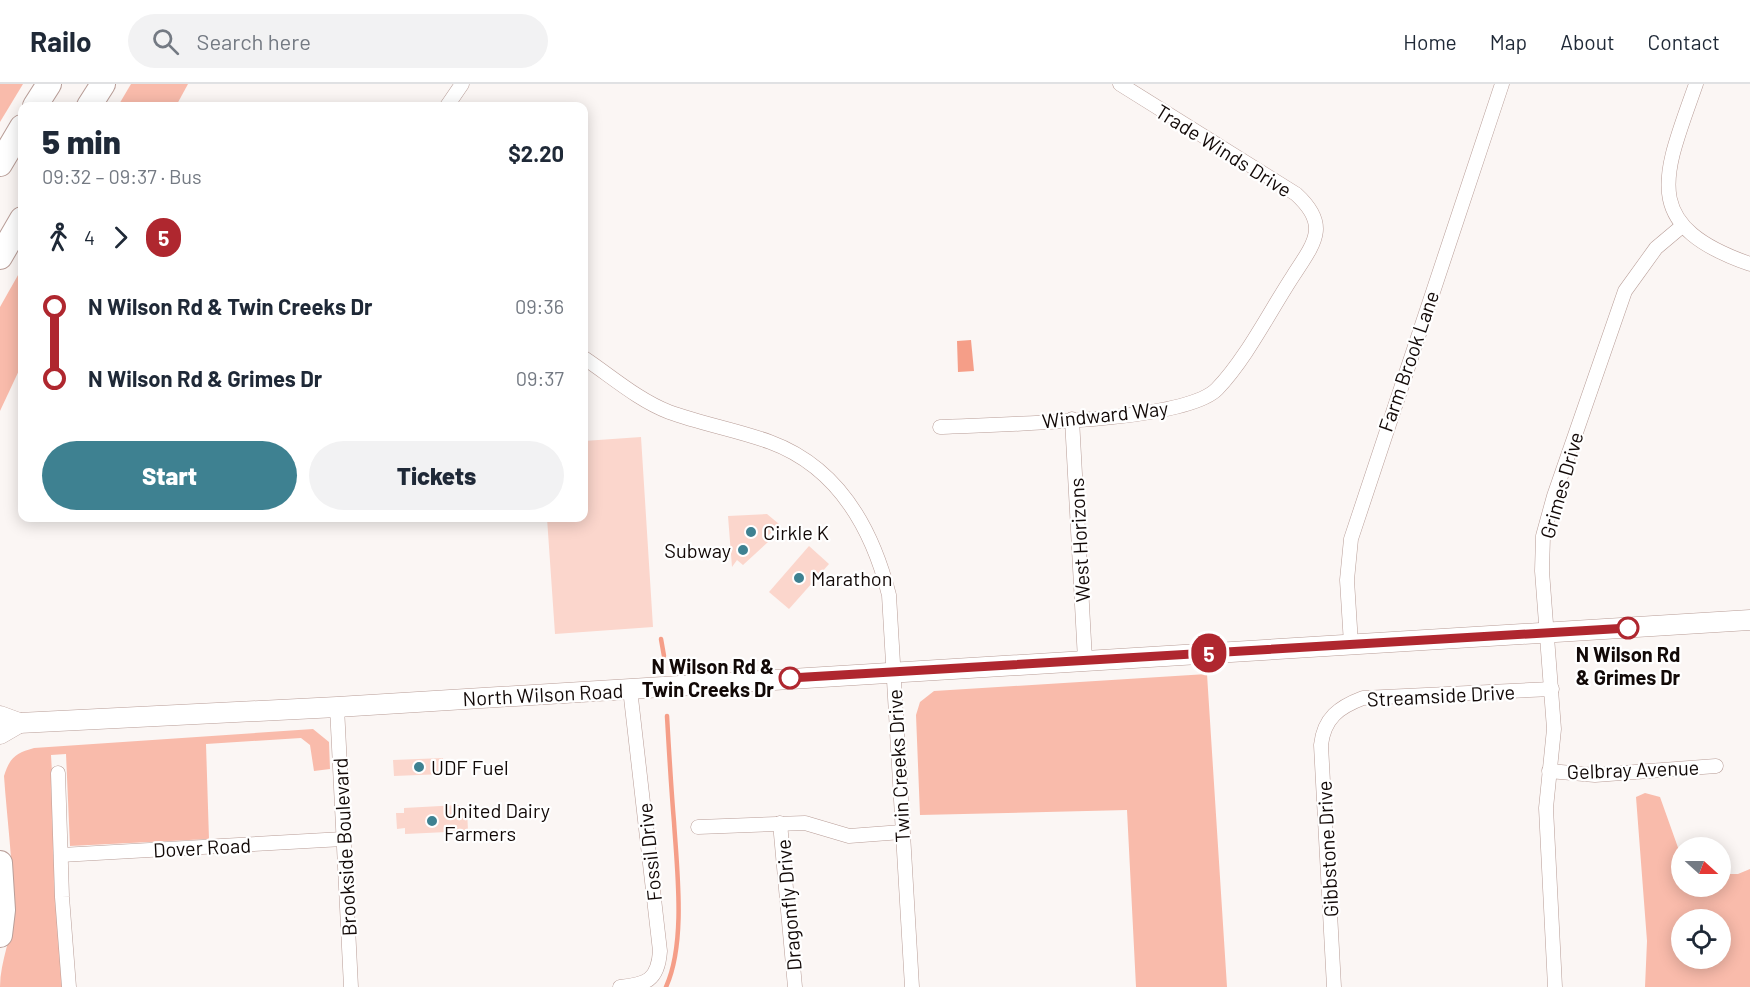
<!DOCTYPE html>
<meta charset="utf-8">
<style>
body{margin:0;font-family:Barlow,sans-serif;background:#f2f2f3;color:#1f2937;height:100vh;display:flex;flex-direction:column;font-size:22px;white-space:nowrap}
*{box-sizing:border-box;margin:0}
p{font-size:20px;color:#747a83}
.icon{flex:none;width:33px;height:33px;fill:none;stroke:currentColor;stroke-width:2;stroke-linecap:round;stroke-linejoin:round}
.map{position:relative;flex:1;overflow:hidden}
.panel{position:absolute;left:18px;top:18px;width:570px;height:420px;display:flex;flex-direction:column;background:#fff;border-radius:12px;box-shadow:0 3px 15px #0003}
.panel>*{flex:none}
.badge{padding:0 12px;border-radius:20px;font-size:21px;line-height:39px}
.needle{width:39px;rotate:111deg}
.fabs{position:absolute;left:1671px;top:753px;display:grid;gap:12px}
.fabs a{display:grid;place-items:center;width:60px;height:60px;border-radius:50%;background:#fff;box-shadow:0 3px 15px #0003;font-size:30px}
.map>.badge{position:absolute;translate:-50% -50%;box-shadow:0 0 0 3px #fff}
.legs{display:flex;align-items:center;gap:9px;height:66px;padding:0 24px;font-size:20px}
.legs p{margin-inline-start:auto}
.overview{display:flex;align-items:center;justify-content:space-between;height:102px;padding:0 24px}
h1{font-size:33px;font-weight:800;line-height:45px}
.cta{display:flex;gap:12px;margin-top:auto;padding:12px 24px}
.cta a{flex:1;height:69px;border-radius:36px;background:#3e8191;color:#fff;font-size:24px;font-weight:800;line-height:69px;text-align:center}
.cta a+a{background:#f2f2f3;color:#1f2937}
ul{padding:0 24px;list-style:none}
li{display:flex;align-items:center;gap:21px;height:72px;font-size:22px}
li i{display:grid;place-items:center;width:9px;height:100%;margin:0 8px;background:currentColor}
li i::after{content:'';width:15px;height:15px;margin:-8px;border:4px solid;border-radius:50%;background:#fff}
li p{margin-inline-start:auto}
li:first-child i{background:linear-gradient(#0000 50%,currentColor 0)}
li:last-child i{background:linear-gradient(currentColor 50%,#0000 0)}
header{display:flex;align-items:center;gap:36px;box-sizing:border-box;height:84px;padding:0 30px;background:#fff;border-bottom:2px solid #e0e1e3}
header strong{font-size:28px}
nav{display:flex;gap:33px;margin-inline-start:auto;font-size:21px}
.search{width:420px;height:54px;background:#f2f2f3;display:flex;align-items:center;gap:15px;box-sizing:border-box;padding:0 21px;border-radius:33px;color:#747a83;font-size:22px}
.map>svg:first-child{display:block}
.green{fill:#f9bbab;fill-rule:evenodd}
.water{fill:#f59e88}
.lines{fill:none;stroke-linecap:round;stroke-linejoin:round}
.stream{stroke:#f59e88;stroke-width:4.5}
.building{fill:#fbd6cc}
.street-casing{stroke:#b89d97;stroke-width:15}
.secondary-casing{stroke:#b89d97;stroke-width:21}
.highway-casing{stroke:#b89d97;stroke-width:26}
.street{stroke:#fff;stroke-width:14}
.secondary{stroke:#fff;stroke-width:20}
.highway{stroke:#fff;stroke-width:24}
.line-1-casing{stroke:#fff;stroke-width:14}
.line-1{stroke:#af272f;stroke-width:9}
.poi-dot{fill:#3e8191;stroke:#fff;stroke-width:2}
.stop-1-dot{fill:#fff;stroke:#af272f;stroke-width:3}
.labels{text-anchor:middle;dominant-baseline:central;stroke-width:4.5;stroke-linejoin:round;paint-order:stroke}
.street-label{font-size:20px;fill:#120907;stroke:#fff}
.poi-label{font-size:20px;fill:#120907;stroke:#fff;text-anchor:start}
.stop-label{font-size:20px;font-weight:bold;fill:#120907;stroke:#fff}
</style>
<header>
<strong>Railo</strong>
<div class="search"><svg class="icon" aria-label="search" viewBox="0 0 24 24"><circle cx="10" cy="10" r="6"/><path d="M15 15l6 6"/></svg>Search here</div>
<nav><a>Home</a><a>Map</a><a>About</a><a>Contact</a></nav>
</header>
<div class="map">
<svg width="1750" height="903" viewBox="0 0 1750 903">
<rect width="100%" height="100%" fill="#fbf6f4"/>
<!-- green -->
<g class="green">
<path d="M0,0H23L0,38Z"/>
<path d="M131,0H188L176,22H118Z"/>
<path d="M22,184V280L0,327V223Z"/>
<path d="M1207,590L1227,903H1136L1127,726L920,731L916,631L920,618L934,607Z"/>
<path d="M313,645L329,658L330,685L314,687L310,661L301,654L206,660L209,755L70,762L66,670L51,671L64,903H0C0,875 14,850 13,821C13,778 7,735 4,692C10,673 16,669 34,664Z"/>
<path d="M1645,709L1660,713L1681,772L1682,802H1720L1721,790H1738L1750,785V903H1645L1647,857L1636,713ZM1682,836H1720V874H1682Z"/>
</g>
<!-- water -->
<path class="water" d="M971,256L974,287L958,288L957,257Z"/>
<g class="lines">
<!-- stream -->
<g class="stream">
<path d="M661,555L664,572"/>
<path d="M666,903C686,859 677,786 674,738C671,703 669,667 667,632"/>
</g>
</g>
<!-- building -->
<g class="building">
<path d="M641,353L653,543L555,550L547,434H584V357Z"/>
<path d="M767,430L779,440L765,455L768,458L743,481L737,476L732,483L728,432Z"/>
<path d="M809,462L829,480L789,525L769,508Z"/>
<path d="M443,674L444,690L394,692L393,676Z"/>
<path d="M459,721V725H467L468,747L405,750V744L397,745L396,729H404V724Z"/>
</g>
<g class="lines">
<!-- street casing -->
<g class="street-casing">
<g id="street">
<path d="M1696,0C1664,91 1638,141 1750,180"/>
<path d="M447,22L462,0"/>
<path d="M584,274C611,292 638,316 669,328C702,340 737,346 770,358C838,383 872,444 889,511L912,903"/>
<path d="M1072,335L1085,576"/>
<path d="M940,343C994,340 1184,339 1217,305C1246,275 1270,227 1293,192C1315,158 1330,141 1296,110L1120,0"/>
<path d="M1351,560L1347,496L1351,455L1502,0"/>
<path d="M337,623L351,903"/>
<path d="M1549,687L1595,691L1716,682"/>
<path d="M58,689L62,813L69,903"/>
<path d="M780,739L795,903"/>
<path d="M698,743L805,739L849,752L902,748"/>
<path d="M61,771L343,755"/>
<path d="M620,903C646,900 658,897 660,867L630,605"/>
<path d="M1334,903L1321,661C1324,634 1339,623 1363,614L1552,605"/>
<path d="M1555,903L1546,724L1554,645L1542,487L1543,452L1554,412L1625,207L1656,164L1681,143"/>
</g>
</g>
<!-- secondary casing -->
<g class="secondary-casing">
<g id="secondary">
<path d="M0,632L19,639L337,623L1750,536"/>
<path d="M0,650L19,639"/>
</g>
</g>
<!-- highway casing -->
<g class="highway-casing">
<g id="highway">
<path d="M35,22L49,0"/>
<path d="M89,22L103,0"/>
<path d="M0,80L22,43"/>
<path d="M0,173L22,135"/>
<path d="M0,779L3,826L0,851"/>
</g>
</g>
<!-- street -->
<use href="#street" class="street"/>
<!-- secondary -->
<use href="#secondary" class="secondary"/>
<!-- highway -->
<use href="#highway" class="highway"/>
</g>
<g class="lines">
<!-- line-1 casing -->
<g class="line-1-casing">
<path id="line-1" d="M790,594L1628,544"/>
</g>
<!-- line-1 -->
<use href="#line-1" class="line-1"/>
</g>
<!-- markers -->
<g class="poi-dot">
<circle cx="751" cy="448" r="6"/>
<circle cx="743" cy="466" r="6"/>
<circle cx="799" cy="494" r="6"/>
<circle cx="419" cy="683" r="6"/>
<circle cx="432" cy="737" r="6"/>
</g>
<g class="stop-1-dot">
<circle cx="1628" cy="544" r="10"/>
<circle cx="790" cy="594" r="10"/>
</g>
<g class="labels">
<!-- street labels -->
<g class="street-label">
<text transform="translate(1224 66) rotate(32)">Trade Winds Drive</text>
<text transform="translate(1408 277) rotate(-71)">Farm Brook Lane</text>
<text transform="translate(1105 330) rotate(-6)">Windward Way</text>
<text transform="translate(1561 401) rotate(-74)">Grimes Drive</text>
<text transform="translate(1079 456) rotate(-93)">West Horizons</text>
<text transform="translate(543 610) rotate(-3)">North Wilson Road</text>
<text transform="translate(1441 611) rotate(-3)">Streamside Drive</text>
<text transform="translate(898 682) rotate(-93)">Twin Creeks Drive</text>
<text transform="translate(1633 685) rotate(-2)">Gelbray Avenue</text>
<text transform="translate(202 763) rotate(-3)">Dover Road</text>
<text transform="translate(344 763) rotate(-93)">Brookside Boulevard</text>
<text transform="translate(1327 765) rotate(-93)">Gibbstone Drive</text>
<text transform="translate(649 768) rotate(-96)">Fossil Drive</text>
<text transform="translate(788 821) rotate(-95)">Dragonfly Drive</text>
</g>
<!-- poi labels -->
<g class="poi-label">
<text x="763" y="448">Cirkle K</text>
<text x="731" y="466" text-anchor="end">Subway</text>
<text x="811" y="494">Marathon</text>
<text x="431" y="683">UDF Fuel</text>
<text x="444" y="726">United Dairy<tspan x="444" dy="23">Farmers</tspan></text>
</g>
<!-- stop labels -->
<g class="stop-label">
<text x="1628" y="570">N Wilson Rd<tspan x="1628" dy="23">&amp; Grimes Dr</tspan></text>
<text x="774" y="582" text-anchor="end">N Wilson Rd &amp;<tspan x="774" dy="23">Twin Creeks Dr</tspan></text>
</g>
</g>
</svg>
<div class="fabs">
<a><svg class="needle" viewBox="-14 -14 28 28"><path d="M0-13l5 13h-10z" fill="#e53935"/><path d="M0 13l5-13h-10z" fill="#747a83"/></svg></a>
<a><svg class="icon" aria-label="locate" viewBox="0 0 24 24"><circle cx="12" cy="12" r="6"/><path d="M12 2v4M12 18v4M2 12h4M18 12h4"/></svg></a>
</div>
<b class="badge" style="left:1209px;top:569px;background:#af272f;color:#fff">5</b>
<section class="panel">
<div class="overview"><div><h1>5 min</h1><p>09:32 – 09:37 · Bus</p></div><b>$2.20</b></div>
<div class="legs"><svg class="icon" aria-label="walk" viewBox="0 0 24 24"><circle cx="13" cy="4" r="2"/><path d="M13 8l-2 6 4 7M11 14l-3 7M7 12l3-4h3l4 4"/></svg>4<svg class="icon" aria-label="forward" viewBox="0 0 24 24"><path d="M9 5l7 7-7 7"/></svg><b class="badge" style="background:#af272f;color:#fff">5</b></div>
<ul>
<li><i style="color:#af272f"></i><b>N Wilson Rd &amp; Twin Creeks Dr</b><p>09:36</p></li>
<li><i style="color:#af272f"></i><b>N Wilson Rd &amp; Grimes Dr</b><p>09:37</p></li>
</ul>
<div class="cta"><a>Start</a><a>Tickets</a></div>
</section>
</div>
